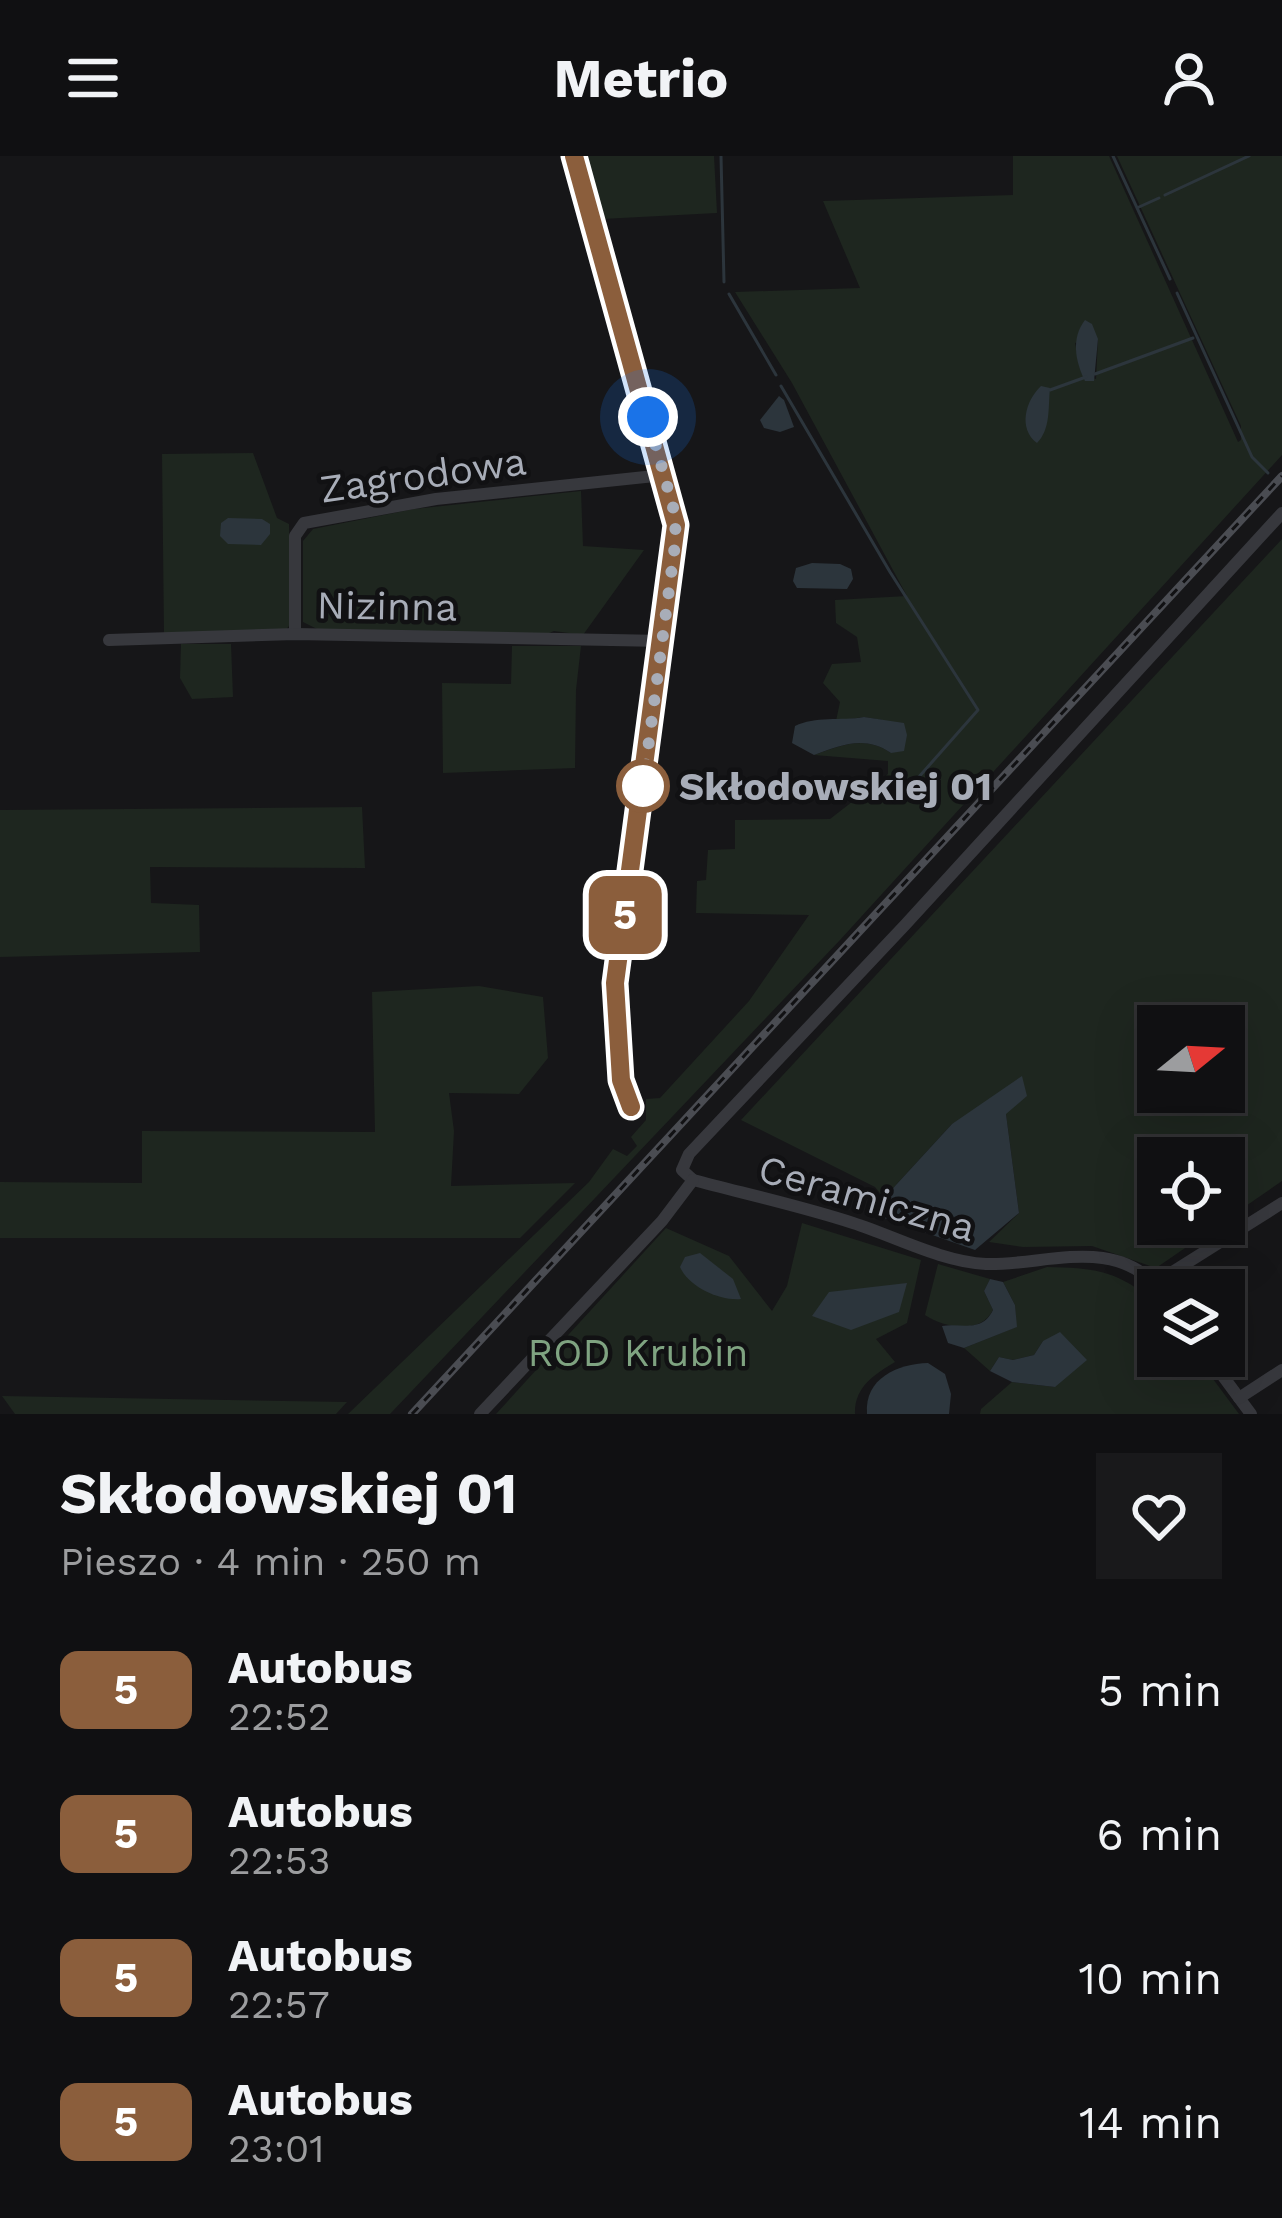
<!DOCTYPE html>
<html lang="pl">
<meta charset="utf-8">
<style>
body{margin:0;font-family:"Work Sans",sans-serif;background:#19191b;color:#f1f3f6;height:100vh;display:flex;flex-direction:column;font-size:45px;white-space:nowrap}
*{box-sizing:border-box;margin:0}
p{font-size:39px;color:#9c9d9f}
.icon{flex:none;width:66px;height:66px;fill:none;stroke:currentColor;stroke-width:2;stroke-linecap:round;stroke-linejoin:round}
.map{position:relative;height:1258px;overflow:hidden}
.drawer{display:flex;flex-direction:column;background:#101012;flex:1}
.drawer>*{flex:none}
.badge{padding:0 24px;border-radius:18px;font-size:42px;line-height:78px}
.needle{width:78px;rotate:72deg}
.tools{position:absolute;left:1137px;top:849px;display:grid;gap:24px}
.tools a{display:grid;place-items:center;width:108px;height:108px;border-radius:0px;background:#101012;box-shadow:0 12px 48px #0002,0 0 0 3px #303032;font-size:60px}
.you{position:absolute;width:60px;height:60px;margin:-30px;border:9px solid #fff;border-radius:50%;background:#1a73e8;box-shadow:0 0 0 18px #1a73e833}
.map>.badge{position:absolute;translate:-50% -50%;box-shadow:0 0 0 6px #fff}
.round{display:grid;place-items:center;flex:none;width:126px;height:126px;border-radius:0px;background:#19191b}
.summary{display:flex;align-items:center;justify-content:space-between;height:204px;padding:0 60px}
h1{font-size:57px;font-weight:700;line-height:90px}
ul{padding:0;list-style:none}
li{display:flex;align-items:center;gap:36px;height:144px;padding:0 60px}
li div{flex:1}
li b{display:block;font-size:45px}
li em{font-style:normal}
li .badge{min-width:132px;font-weight:700;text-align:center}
header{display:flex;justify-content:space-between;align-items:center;height:156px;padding:0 60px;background:#101012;font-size:54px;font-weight:700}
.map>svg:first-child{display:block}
.green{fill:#1e261f;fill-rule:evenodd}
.water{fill:#2c353c}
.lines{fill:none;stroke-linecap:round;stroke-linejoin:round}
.stream{stroke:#2c353c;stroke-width:3}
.minor{stroke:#37383d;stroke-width:12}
.rail-casing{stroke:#4a4c52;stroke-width:8}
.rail{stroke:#111113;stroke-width:3;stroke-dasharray:9;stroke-linecap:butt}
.line-casing{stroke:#fff;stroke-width:27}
.line{stroke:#8b5e3c;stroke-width:18}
.walk{stroke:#a8adb8;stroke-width:12;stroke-dasharray:0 21.6}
.stop-dot{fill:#fff;stroke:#8b5e3c;stroke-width:6}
.labels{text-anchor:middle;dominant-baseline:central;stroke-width:9;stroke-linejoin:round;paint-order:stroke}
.street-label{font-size:39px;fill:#a8adb8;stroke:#111113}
.stop-label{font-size:39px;font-weight:bold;fill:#a8adb8;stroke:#111113;text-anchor:start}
.park-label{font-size:39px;fill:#7fa381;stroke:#111113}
</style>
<header><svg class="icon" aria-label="menu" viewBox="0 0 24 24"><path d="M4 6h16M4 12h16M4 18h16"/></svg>Metrio<svg class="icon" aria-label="person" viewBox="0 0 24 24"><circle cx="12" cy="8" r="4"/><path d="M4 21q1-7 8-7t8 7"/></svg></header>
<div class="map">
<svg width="1282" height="1258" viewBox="0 0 1282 1258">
<rect width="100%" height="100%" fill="#161618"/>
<!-- green -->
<g class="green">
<path d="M585,0H714L717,57L602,63Z"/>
<path d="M1013,0H1109L1238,286L1241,284V270L1117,0H1282V299L840,784L390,1258H348L589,1026L613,993L627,1000L637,990L631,981L646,964V943L660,942L749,845L809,759L696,757L697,725L706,724L708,694L735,693V664L830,663L888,618V605L814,599C843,589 864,579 891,597L882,564L864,561L836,565L840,546L823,527L832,508L861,506L857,481L836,467L835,444L907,440L792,227L735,136L860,132L823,45L1013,39ZM1098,183L1096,223L1082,218L1075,187Z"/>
<path d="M253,297L277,362L289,368L291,467L286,474L164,478L162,298Z"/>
<path d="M581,335L583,390L644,394L583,479L554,475L544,479L317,473L303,466V385L313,373L414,353Z"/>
<path d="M1282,383V1025L1224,1065V1002H1158V1068H1220L1156,1112L1092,1090L1023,1091L989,1086L1019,1057L1006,958L952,968L884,1042L875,1031L741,964ZM1158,870H1224V936H1158Z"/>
<path d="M181,488H231L233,541L192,543L180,522Z"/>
<path d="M512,490H581L576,534L575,612L443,617L442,527L511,528Z"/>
<path d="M362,651L365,712L150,711L151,747L199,749L200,796L0,801V654Z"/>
<path d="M479,830L543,841L548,902L519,938L449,937L454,975L451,1030L575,1027L520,1082H0V1026L142,1027V975L375,976L372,836Z"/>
<path d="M802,1067L921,1104L907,1167L876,1183L895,1206C875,1218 854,1231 855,1258H496L666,1072L729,1100L772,1155L787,1130Z"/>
<path d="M938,1108L990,1123L984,1135L993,1154C980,1179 945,1172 925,1159Z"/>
<path d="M1047,1111C1099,1112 1117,1115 1158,1148V1200H1196L1239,1258H980L981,1253L1012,1226L1055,1231L1043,1185L1034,1199L1013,1204L999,1201L990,1215L964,1192L1016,1171L1015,1149L1003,1126Z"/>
<path d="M2,1240L347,1246L336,1258H15Z"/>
</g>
<!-- water -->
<g class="water">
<path d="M1085,164L1092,168L1098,183L1094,225H1085C1075,205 1071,182 1085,164Z"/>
<path d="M1041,230L1050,232C1048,251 1051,273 1037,287C1018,273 1025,245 1041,230Z"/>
<path d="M779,240L784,244L794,271L780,276L764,272L760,264Z"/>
<path d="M228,362L262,363L270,368V378L261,389L228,388L220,380L221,367Z"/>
<path d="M812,407L840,408L851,413L853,423L847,433L797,432L793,425L796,412Z"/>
<path d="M864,561L904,567L907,579L904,595L891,597C864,579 842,589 814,599L792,587L795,570C815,560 841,565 864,561Z"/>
<path d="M1022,920L1027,940L1006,958L1019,1057L975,1094L881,1061L884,1042L952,968Z"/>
<path d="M700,1097L733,1123L741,1143C719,1145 689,1131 680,1111L685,1101Z"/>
<path d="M990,1123L1003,1126L1015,1149L1017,1171L964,1192L948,1187L942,1170C962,1167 982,1177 993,1154L984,1135Z"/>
<path d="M907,1127L899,1156L851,1174L812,1160L829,1136Z"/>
<path d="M1060,1176L1087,1204L1055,1231L1012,1226L990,1215L999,1201L1013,1204L1034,1199L1043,1185Z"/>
<path d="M928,1207L945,1218L951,1238L949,1258H867C864,1222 898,1208 928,1207Z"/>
</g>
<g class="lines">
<!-- stream -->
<g class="stream">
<path d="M721,0L724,126"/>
<path d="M1113,0L1170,123"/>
<path d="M1165,39L1249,0"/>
<path d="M1139,51L1159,42"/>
<path d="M1177,137L1252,301L1268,317"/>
<path d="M729,138L776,219"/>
<path d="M1095,218L1193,182"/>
<path d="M781,230L890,416L978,554L910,631"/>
<path d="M1050,234L1086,221"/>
</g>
<!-- minor -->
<g class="minor">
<path d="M574,0L676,369L615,827L621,924L631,951"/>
<path d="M295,478V380L304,367L436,343L664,319"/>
<path d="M109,484L295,478L663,485"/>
<path d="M693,1024L682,1014L689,998L905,769L1282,357"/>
<path d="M693,1024C746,1038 801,1050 853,1067C894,1080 942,1106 986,1108C1044,1110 1115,1078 1160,1134"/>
<path d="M1155,1127L1282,1047"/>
<path d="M1208,1200L1251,1258"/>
<path d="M1239,1242L1282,1214"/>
<path d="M480,1258L662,1065L693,1024"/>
</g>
<!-- rail casing -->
<g class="rail-casing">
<path id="rail" d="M412,1258L1282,320"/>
</g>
<!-- rail -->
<use href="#rail" class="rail"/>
</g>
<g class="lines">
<!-- line casing -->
<g class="line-casing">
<path id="line" d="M574,0L676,369L615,827L621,924L631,951"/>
</g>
<!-- line -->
<use href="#line" class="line"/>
<!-- walk -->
<path class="walk" d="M643,630L676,381L674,355L648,261"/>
</g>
<!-- markers -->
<circle class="stop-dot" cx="643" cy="630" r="24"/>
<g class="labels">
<!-- street labels -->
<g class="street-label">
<text transform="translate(423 319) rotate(-8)">Zagrodowa</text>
<text transform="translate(387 450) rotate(1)">Nizinna</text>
<text transform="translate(867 1042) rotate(16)">Ceramiczna</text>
</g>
<!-- stop labels -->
<g class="stop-label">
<text x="679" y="630">Skłodowskiej 01</text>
</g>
<!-- park labels -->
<g class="park-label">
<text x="638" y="1196">ROD Krubin</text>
</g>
</g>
</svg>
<div class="tools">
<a><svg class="needle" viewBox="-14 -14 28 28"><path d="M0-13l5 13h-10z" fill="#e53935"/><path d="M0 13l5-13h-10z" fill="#9c9d9f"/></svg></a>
<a><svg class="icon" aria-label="locate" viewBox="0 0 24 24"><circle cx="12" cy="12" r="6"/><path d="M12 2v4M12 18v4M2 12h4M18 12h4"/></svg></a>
<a><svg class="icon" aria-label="layers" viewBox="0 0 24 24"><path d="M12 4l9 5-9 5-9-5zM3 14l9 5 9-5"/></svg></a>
</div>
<div class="you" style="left:648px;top:261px"></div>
<b class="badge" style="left:625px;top:759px;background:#8b5e3c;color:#fff">5</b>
</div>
<section class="drawer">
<div class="summary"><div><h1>Skłodowskiej 01</h1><p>Pieszo · 4 min · 250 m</p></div><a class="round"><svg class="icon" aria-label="heart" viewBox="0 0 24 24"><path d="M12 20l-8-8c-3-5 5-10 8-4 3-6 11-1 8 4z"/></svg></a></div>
<ul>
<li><span class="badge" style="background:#8b5e3c;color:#fff">5</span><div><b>Autobus</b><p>22:52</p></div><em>5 min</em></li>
<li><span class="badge" style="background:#8b5e3c;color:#fff">5</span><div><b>Autobus</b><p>22:53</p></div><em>6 min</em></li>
<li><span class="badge" style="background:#8b5e3c;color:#fff">5</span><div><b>Autobus</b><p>22:57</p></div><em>10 min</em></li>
<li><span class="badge" style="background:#8b5e3c;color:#fff">5</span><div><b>Autobus</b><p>23:01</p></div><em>14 min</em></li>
</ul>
</section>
